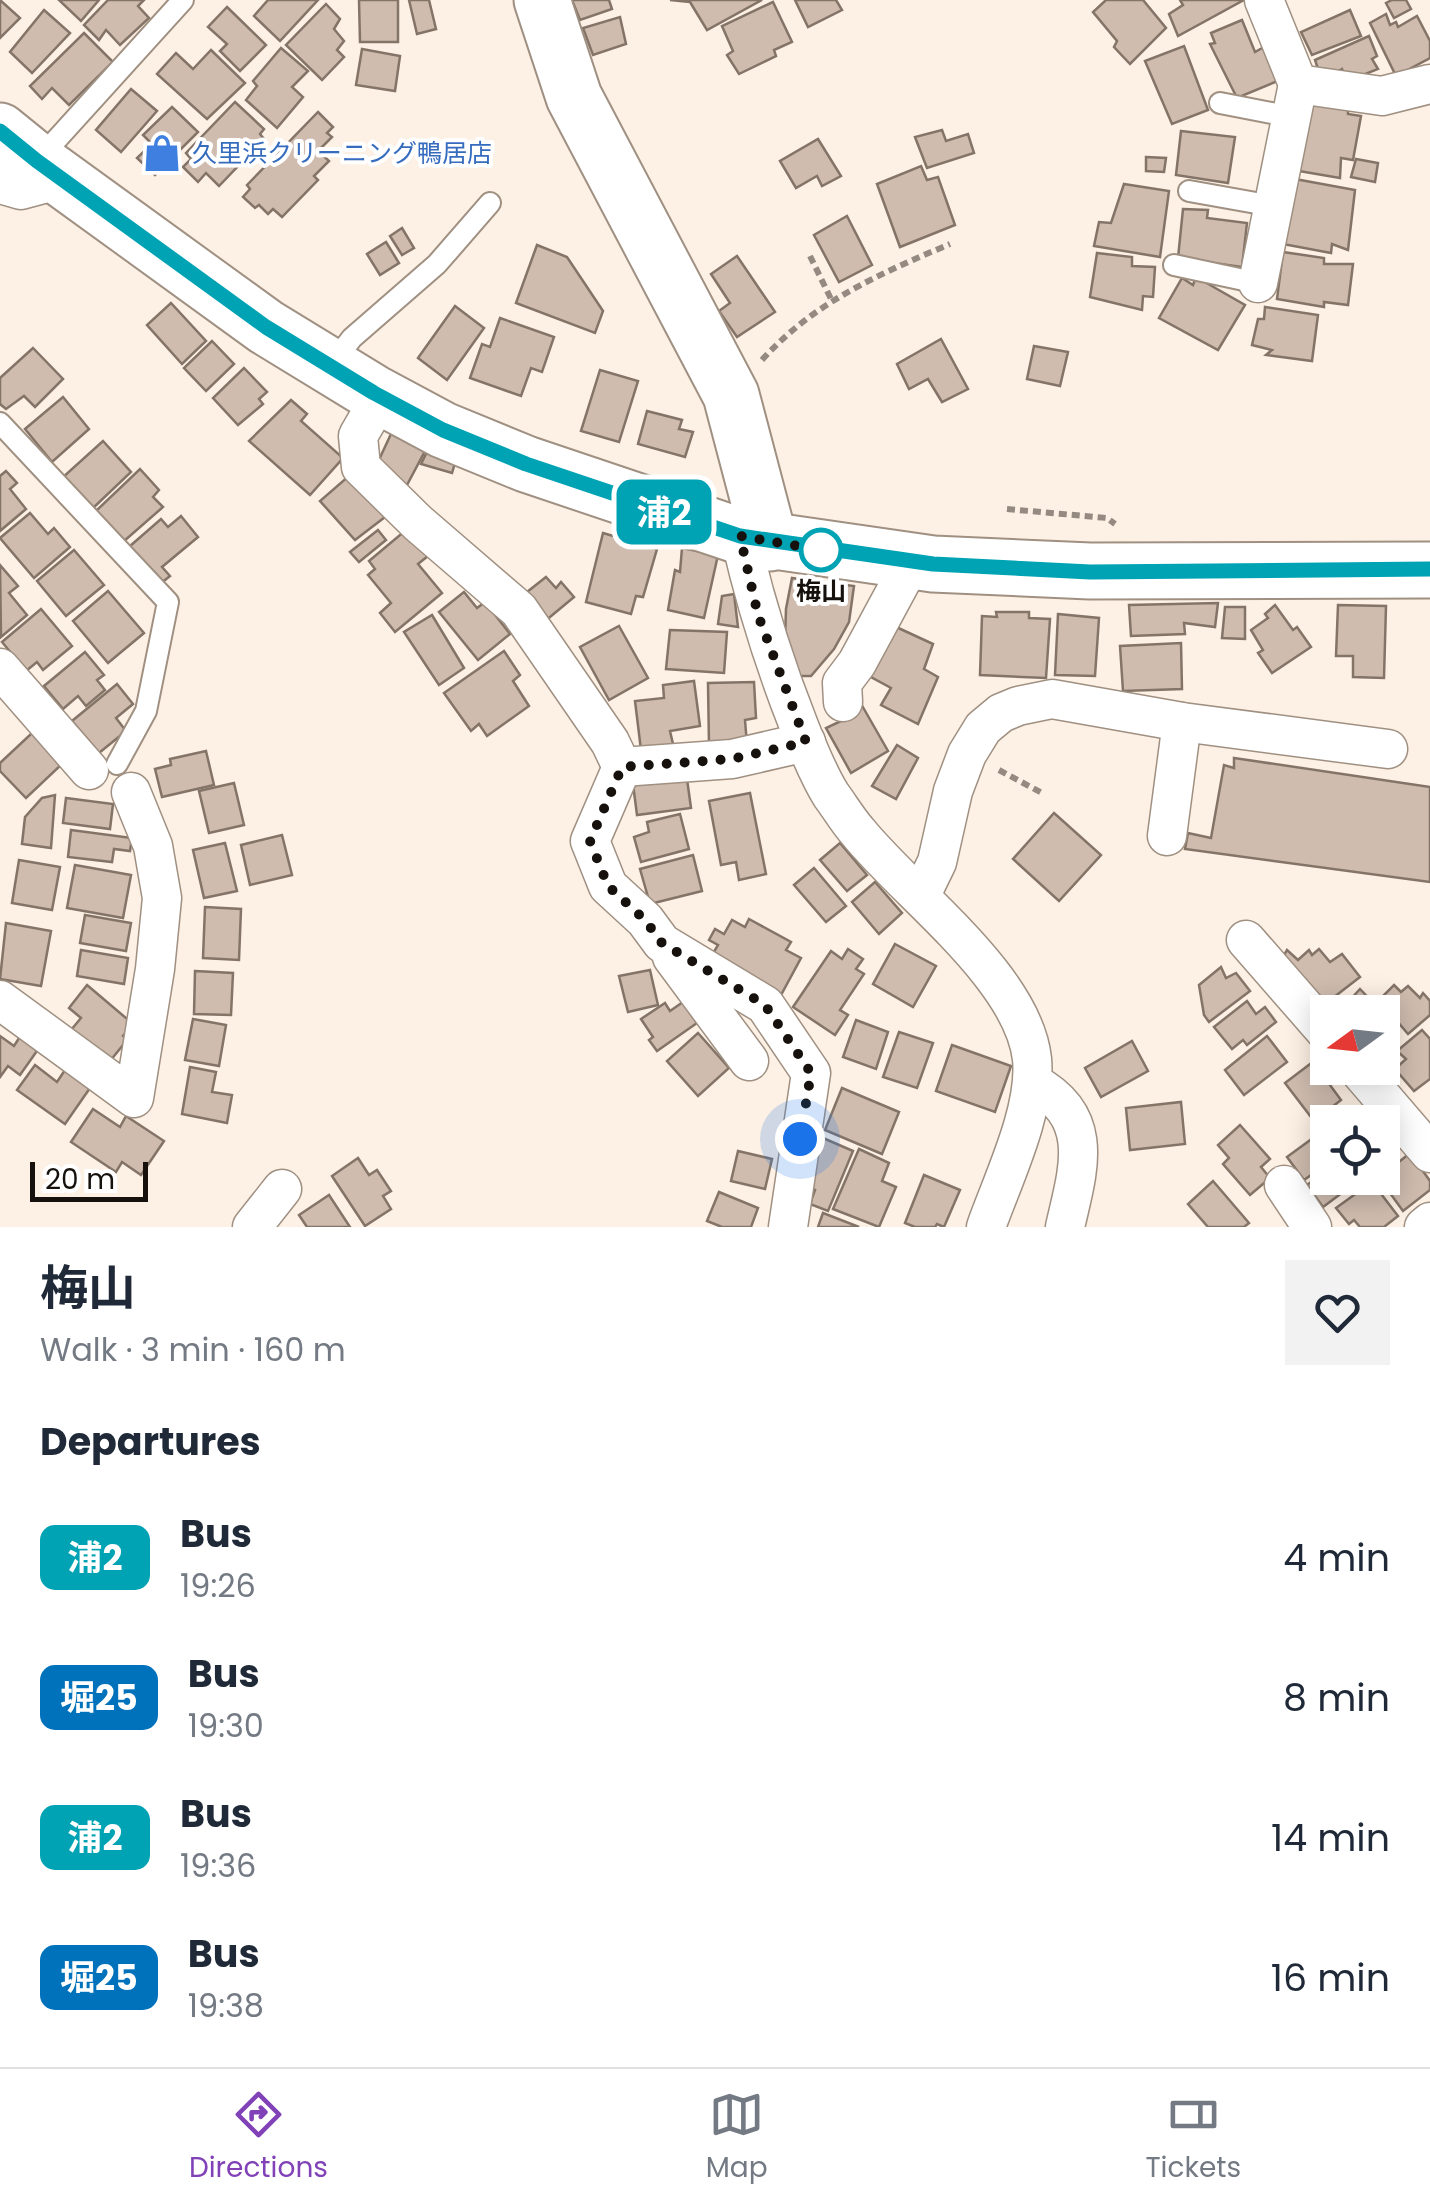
<!DOCTYPE html>
<meta charset="utf-8">
<style>
body{margin:0;font-family:Poppins,"Noto Sans JP",sans-serif;background:#f2f2f3;color:#1f2937;height:100vh;display:flex;flex-direction:column;font-size:38px;white-space:nowrap}
*{box-sizing:border-box;margin:0}
p{font-size:32px;color:#747a83}
.icon{flex:none;width:55px;height:55px;fill:none;stroke:currentColor;stroke-width:2;stroke-linecap:round;stroke-linejoin:round}
.map{position:relative;height:1227px;overflow:hidden}
.side{display:flex;flex-direction:column;background:#fff;flex:1}
.side>*{flex:none}
.badge{padding:0 20px;border-radius:15px;font-size:35px;line-height:65px}
.needle{width:65px;rotate:255deg}
.fabs{position:absolute;left:1310px;top:995px;display:grid;gap:20px}
.fabs a{display:grid;place-items:center;width:90px;height:90px;border-radius:0px;background:#fff;box-shadow:0 5px 25px #0003;font-size:50px}
.scale{position:absolute;left:30px;bottom:25px;width:118px;box-sizing:border-box;padding-left:10px;border:5px solid #16110c;border-top:0;font-size:28px;line-height:35px;white-space:nowrap;color:#16110c;-webkit-text-stroke:8px #fff;paint-order:stroke}
.you{position:absolute;width:50px;height:50px;margin:-25px;border:8px solid #fff;border-radius:50%;background:#1a73e8;box-shadow:0 0 0 15px #1a73e833}
.map>.badge{position:absolute;translate:-50% -50%;box-shadow:0 0 0 5px #fff}
h2{padding:0 40px;font-size:38px;line-height:90px}
.round{display:grid;place-items:center;flex:none;width:105px;height:105px;border-radius:0px;background:#f2f2f3}
.headline{display:flex;align-items:center;justify-content:space-between;height:170px;padding:0 40px}
h1{font-size:48px;font-weight:700;line-height:75px}
ul{padding:0;list-style:none}
li{display:flex;align-items:center;gap:30px;height:140px;padding:0 40px}
li div{flex:1}
li b{display:block;font-size:38px}
li em{font-style:normal}
li .badge{min-width:110px;font-weight:700;text-align:center}
.tab-bar{display:flex;justify-content:space-around;align-items:center;height:140px;border-top:2px solid #e0e1e3;background:#fff;font-size:28px;color:#747a83}
.tab-bar a{display:grid;justify-items:center;gap:5px}
.tab-bar .on{color:#8142b7}
.map>svg:first-child{display:block}
.building{fill:#cfbcaf;stroke:#847468;stroke-width:2.5}
.lines{fill:none;stroke-linecap:round;stroke-linejoin:round}
.lane-casing{stroke:#9f9082;stroke-width:24}
.street-casing{stroke:#9f9082;stroke-width:41}
.secondary-casing{stroke:#9f9082;stroke-width:59}
.path{stroke:#948a81;stroke-width:6;stroke-dasharray:8 5;stroke-linecap:butt}
.lane{stroke:#fff;stroke-width:20}
.street{stroke:#fff;stroke-width:38}
.secondary{stroke:#fff;stroke-width:55}
.line-casing{stroke:#fff;stroke-width:22}
.line{stroke:#00a3b4;stroke-width:15}
.walk{stroke:#16110c;stroke-width:10;stroke-dasharray:0 18}
.stop-dot{fill:#fff;stroke:#00a3b4;stroke-width:5}
.labels{text-anchor:middle;dominant-baseline:central;stroke-width:8;stroke-linejoin:round;paint-order:stroke}
.shop-label{font-size:25px;fill:#366cbe;stroke:#fff;text-anchor:start}
.stop-label{font-size:25px;font-weight:bold;fill:#16110c;stroke:#fff}
</style>
<div class="map">
<svg width="1430" height="1227" viewBox="0 0 1430 1227">
<rect width="100%" height="100%" fill="#fdf0e4"/>
<!-- building -->
<g class="building">
<path d="M0,0L20,18L0,38Z"/>
<path d="M59,0H99L81,21Z"/>
<path d="M108,0H144L138,6L149,18L120,45L106,30L99,40L84,25Z"/>
<path d="M268,0H318L280,41L254,16Z"/>
<path d="M359,0H398V42H360Z"/>
<path d="M409,0H429L436,29L417,34Z"/>
<path d="M572,0H609L612,9L580,20Z"/>
<path d="M670,0H762L707,30L690,2Z"/>
<path d="M795,0H836L842,10L808,27Z"/>
<path d="M1106,0H1143L1166,28L1130,64L1114,47L1117,41L1093,12Z"/>
<path d="M1180,0H1244L1178,36L1169,14L1183,5Z"/>
<path d="M1392,0H1406L1411,9L1394,18L1386,3Z"/>
<path d="M773,2L792,42L774,50L776,56L739,74L727,55L733,51L722,26Z"/>
<path d="M326,4L340,19L334,29L344,41L337,50L344,57L322,80L286,45Z"/>
<path d="M227,7L266,45L240,71L220,51L227,44L208,27Z"/>
<path d="M44,10L70,33L32,73L10,52Z"/>
<path d="M1350,10L1361,36L1312,55L1301,32Z"/>
<path d="M1386,14L1390,25L1396,22L1398,27L1417,16L1430,41V58L1396,76L1370,23Z"/>
<path d="M620,17L626,44L593,55L583,28Z"/>
<path d="M1242,20L1255,52L1264,47L1280,80L1237,98L1210,44L1215,43L1211,33Z"/>
<path d="M84,33L113,62L69,105L52,88L42,99L30,86Z"/>
<path d="M1369,36L1377,56L1372,59L1378,69L1363,75L1344,73L1342,69L1327,77L1320,75L1315,60Z"/>
<path d="M1184,46L1208,110L1172,124L1145,61Z"/>
<path d="M281,48L308,71L292,87L303,97L277,128L246,100L257,86L253,81Z"/>
<path d="M362,49L400,56L395,91L356,85Z"/>
<path d="M211,50L245,83L207,119L157,74L176,53L193,69Z"/>
<path d="M131,89L157,111L121,152L96,130Z"/>
<path d="M235,102L264,129L260,134L264,139L219,186L206,173L198,182L183,167L191,159L186,153Z"/>
<path d="M1312,103L1348,108V114L1361,116L1353,160L1341,158L1340,178L1299,171Z"/>
<path d="M172,107L198,132L155,175L137,158L152,144L143,135Z"/>
<path d="M318,112L333,127L327,133L332,137L318,151L329,161L314,176L318,180L282,217L273,209L268,214L259,205L255,208L243,197L250,189L247,185Z"/>
<path d="M942,130L946,141L968,134L974,153L927,168L915,137Z"/>
<path d="M1181,131L1235,137L1228,183L1176,175Z"/>
<path d="M818,139L841,176L822,186L817,176L796,188L780,161Z"/>
<path d="M1146,157L1166,158L1164,172L1146,171Z"/>
<path d="M1356,159L1378,163L1375,182L1351,177Z"/>
<path d="M921,166L927,180L938,177L955,225L900,247L877,184Z"/>
<path d="M1295,179L1355,190L1348,250L1332,244L1331,253L1283,244Z"/>
<path d="M1124,184L1169,191L1160,257L1094,246L1099,222L1111,223Z"/>
<path d="M1183,209L1208,210L1207,218L1247,223L1242,267L1178,258Z"/>
<path d="M847,216L872,265L839,282L814,235Z"/>
<path d="M402,228L414,248L402,255L390,236Z"/>
<path d="M386,242L399,263L380,275L367,254Z"/>
<path d="M537,245L567,257L603,311L595,333L516,303Z"/>
<path d="M1283,252L1324,258V264H1353L1348,305L1324,302V307L1277,299Z"/>
<path d="M1097,253L1132,257V266L1155,267L1153,297L1143,296L1142,310L1090,297Z"/>
<path d="M737,256L775,312L737,337L719,311L730,303L711,274Z"/>
<path d="M1196,277L1245,305L1218,350L1159,318L1182,278L1193,285Z"/>
<path d="M171,303L206,341L182,364L147,325Z"/>
<path d="M455,306L484,328L447,380L418,358Z"/>
<path d="M1265,307L1318,315L1312,361L1266,355L1272,350L1252,345L1258,319H1264Z"/>
<path d="M500,318L554,337L542,372L531,368L521,396L470,378L482,344L490,347Z"/>
<path d="M941,339L968,389L942,402L928,379L909,389L897,364Z"/>
<path d="M212,341L234,364L206,391L184,368Z"/>
<path d="M1034,346L1068,352L1060,386L1027,379Z"/>
<path d="M33,348L63,379L35,407L24,396L6,409L0,404V378Z"/>
<path d="M244,368L267,392L259,399L263,404L238,425L213,398Z"/>
<path d="M600,370L638,381L619,442L581,431Z"/>
<path d="M63,397L89,429L52,462L25,429Z"/>
<path d="M291,400L307,414L301,421L343,458L310,495L249,441Z"/>
<path d="M647,411L682,420L679,429L693,432L685,457L638,444Z"/>
<path d="M391,434L425,451L407,485L386,476L377,464Z"/>
<path d="M103,441L131,472L91,510L62,478Z"/>
<path d="M428,450L455,463L452,473L421,464Z"/>
<path d="M140,469L159,490L153,497L163,507L123,542L96,511Z"/>
<path d="M6,471L17,483L10,489L26,509L0,531V476Z"/>
<path d="M350,475L385,517L355,540L320,501Z"/>
<path d="M30,513L48,534L54,528L70,547L34,578L0,538Z"/>
<path d="M181,516L198,537L162,567L170,576L160,584L129,547L161,519L168,527Z"/>
<path d="M378,530L386,540L359,562L350,552Z"/>
<path d="M406,530L428,556L418,564L442,593L395,632L380,613L391,603L368,575L375,569L369,561Z"/>
<path d="M603,533L657,549L643,597L636,596L631,614L586,602Z"/>
<path d="M682,548L718,555L704,618L668,610L675,570L680,572Z"/>
<path d="M74,550L104,585L66,616L37,581Z"/>
<path d="M0,565L18,586L9,593L27,615L1,637Z"/>
<path d="M546,577L556,588L561,582L574,597L544,622L522,596Z"/>
<path d="M792,578L854,586L849,622L834,649L811,676H798L785,640L786,609Z"/>
<path d="M108,591L144,633L108,663L73,621Z"/>
<path d="M464,592L477,608L485,602L510,634L478,660L439,612Z"/>
<path d="M734,594L738,627L718,624L722,596Z"/>
<path d="M1218,603L1215,627L1184,623L1185,634L1131,636L1129,605Z"/>
<path d="M1275,605L1293,630L1297,627L1311,647L1272,673L1258,653L1263,650L1251,630L1268,618L1265,614Z"/>
<path d="M1338,605L1386,606L1384,678L1353,677V656H1336Z"/>
<path d="M1225,607H1245V639L1222,638Z"/>
<path d="M41,609L72,646L43,670L37,662L26,671L2,642Z"/>
<path d="M996,612H1029V618L1050,619L1046,678L980,675L982,616L997,617Z"/>
<path d="M1058,614L1099,618L1095,676L1055,675Z"/>
<path d="M432,615L464,668L439,685L404,632Z"/>
<path d="M619,626L648,678L609,700L580,647Z"/>
<path d="M894,626L933,644L924,669L938,677L918,724L881,705L891,688L869,676Z"/>
<path d="M670,630L727,632L724,673L666,669Z"/>
<path d="M1181,643L1182,689L1123,691L1120,646Z"/>
<path d="M504,651L520,675L513,681L529,706L487,736L479,724L471,731L444,693Z"/>
<path d="M85,652L104,675L97,680L105,690L86,706L78,696L63,709L44,686Z"/>
<path d="M694,681L700,726L670,731L673,744L641,750L635,701L664,698L663,685Z"/>
<path d="M754,682L756,718L745,720L747,745L709,746L708,683Z"/>
<path d="M117,684L133,704L116,718L126,731L99,753L72,721Z"/>
<path d="M860,702L888,751L851,773L826,728L841,721L836,716Z"/>
<path d="M32,733L61,765L26,798L0,771V763Z"/>
<path d="M897,745L918,758L896,799L872,786Z"/>
<path d="M206,751L214,785L162,797L155,769L171,765L170,759Z"/>
<path d="M1234,758L1430,787V882L1185,849L1188,833L1211,838L1224,765L1234,768Z"/>
<path d="M687,779L691,808L637,815L633,784Z"/>
<path d="M234,783L244,825L209,833L199,791Z"/>
<path d="M750,793L766,874L739,880L736,862L721,865L709,801Z"/>
<path d="M55,795L51,848L22,844L25,817L42,798Z"/>
<path d="M66,798L113,804L110,829L63,823Z"/>
<path d="M1054,813L1101,855L1059,901L1013,859Z"/>
<path d="M680,814L689,849L641,862L634,837L649,832L647,822Z"/>
<path d="M71,830L132,838L130,851L114,849L112,862L68,857Z"/>
<path d="M282,835L292,875L250,885L241,845Z"/>
<path d="M225,843L237,891L204,898L193,850Z"/>
<path d="M840,843L867,875L847,891L820,860Z"/>
<path d="M693,855L702,891L650,904L640,869Z"/>
<path d="M19,860L60,867L52,910L12,903Z"/>
<path d="M75,865L131,875L123,918L67,908Z"/>
<path d="M814,868L846,906L826,922L794,885Z"/>
<path d="M875,882L902,913L879,934L852,902Z"/>
<path d="M205,907L241,909L239,960L203,958Z"/>
<path d="M85,915L131,923L126,951L80,943Z"/>
<path d="M749,919L791,942L786,950L801,958L781,995L711,957L718,945L709,940L715,929L724,934L732,920L745,927Z"/>
<path d="M6,923L51,931L41,986L0,979Z"/>
<path d="M895,944L936,966L913,1007L873,984Z"/>
<path d="M848,949L863,959L856,969L864,974L840,1010L848,1015L835,1035L793,1007L831,951L842,959Z"/>
<path d="M1319,949L1330,962L1342,954L1360,977L1325,1004L1283,957L1287,950L1298,960L1309,950L1312,955Z"/>
<path d="M81,950L128,958L124,984L77,976Z"/>
<path d="M1221,967L1226,978L1236,973L1250,991L1209,1022L1204,1015L1199,985Z"/>
<path d="M650,970L658,1005L628,1012L619,976Z"/>
<path d="M195,971L233,973L231,1015L194,1014Z"/>
<path d="M87,985L133,1024L123,1036L127,1040L110,1061L71,1030L81,1018L69,1008Z"/>
<path d="M1394,985L1401,992L1408,986L1420,998L1423,993L1430,1001V1015L1408,1034L1379,1000Z"/>
<path d="M1360,989L1382,1012H1339Z"/>
<path d="M1247,1001L1256,1014L1265,1007L1276,1022L1247,1045L1243,1040L1232,1049L1214,1027Z"/>
<path d="M683,1002L697,1023L657,1051L649,1040L653,1037L641,1019L665,1003L670,1011Z"/>
<path d="M193,1019L226,1025L219,1066L185,1060Z"/>
<path d="M856,1020L888,1032L876,1069L843,1057Z"/>
<path d="M1422,1030L1430,1039V1079L1414,1091L1395,1069L1406,1059L1397,1051Z"/>
<path d="M899,1032L933,1043L917,1088L883,1077Z"/>
<path d="M698,1033L729,1068L698,1096L667,1061Z"/>
<path d="M21,1035L39,1048L20,1075L8,1066L0,1077V1036L14,1046Z"/>
<path d="M1267,1036L1287,1062L1244,1095L1225,1070Z"/>
<path d="M1132,1041L1148,1071L1101,1097L1085,1068Z"/>
<path d="M952,1045L1011,1066L995,1112L936,1091Z"/>
<path d="M1322,1055L1328,1068L1336,1073L1327,1081L1341,1100L1314,1121L1285,1083Z"/>
<path d="M35,1065L57,1082L65,1070L90,1088L65,1124L17,1090Z"/>
<path d="M190,1067L216,1072L212,1092L232,1095L227,1123L182,1114Z"/>
<path d="M842,1088L899,1112L882,1154L825,1130Z"/>
<path d="M1181,1102L1185,1144L1130,1150L1126,1108Z"/>
<path d="M93,1109L120,1127L126,1116L164,1141L141,1175L122,1162L116,1172L71,1142Z"/>
<path d="M1240,1125L1270,1159L1261,1167L1270,1178L1250,1195L1223,1164L1229,1158L1218,1145Z"/>
<path d="M1328,1127V1163L1304,1180L1287,1157Z"/>
<path d="M823,1138L853,1151L828,1211L810,1204L815,1190L803,1185Z"/>
<path d="M859,1149L889,1163L882,1181L896,1187L879,1227L833,1209Z"/>
<path d="M738,1151L772,1159L765,1189L731,1181Z"/>
<path d="M1410,1153L1430,1181V1190L1403,1211L1379,1178Z"/>
<path d="M358,1158L369,1175L377,1170L391,1191L383,1196L391,1209L365,1226L332,1176Z"/>
<path d="M1328,1170V1178H1362L1323,1207L1307,1185Z"/>
<path d="M924,1175L960,1190L944,1227L937,1224L935,1227H915L905,1223Z"/>
<path d="M1213,1181L1249,1223L1244,1227H1208L1188,1204Z"/>
<path d="M1372,1182L1398,1216L1384,1227H1360L1354,1220L1349,1224L1336,1208Z"/>
<path d="M719,1192L758,1208L751,1227H722L707,1221Z"/>
<path d="M329,1195L350,1227H307L299,1215Z"/>
<path d="M823,1213L859,1227H818Z"/>
</g>
<g class="lines">
<!-- lane casing -->
<g class="lane-casing">
<g id="lane">
<path d="M1220,103L1292,117"/>
<path d="M38,160L183,0"/>
<path d="M1189,191L1273,206"/>
<path d="M1174,265L1258,283"/>
<path d="M331,365L352,338L437,264L490,203"/>
<path d="M0,423L168,602L146,711L117,764"/>
</g>
</g>
<!-- street casing -->
<g class="street-casing">
<g id="street">
<path d="M1264,0L1298,84L1382,96L1430,84"/>
<path d="M0,184L21,190L62,179"/>
<path d="M1258,283L1298,84"/>
<path d="M381,396L358,436L361,467L418,523L519,610L610,742L622,767L732,759L806,742"/>
<path d="M740,536C755,602 774,663 799,726C808,749 818,774 831,795C840,807 848,821 858,832C908,894 1023,977 1032,1059C1037,1110 1003,1179 986,1227"/>
<path d="M0,668L89,770"/>
<path d="M843,702L842,683L857,663L911,563"/>
<path d="M622,767L590,841L608,886L645,920L662,943L765,1005L811,1073L788,1227"/>
<path d="M1167,836L1182,722"/>
<path d="M921,895L937,862L953,791L967,754L983,728L1001,713L1018,706L1052,699L1182,722L1388,749"/>
<path d="M1246,940L1328,1034"/>
<path d="M672,957L749,1061"/>
<path d="M0,1000L134,1098L155,969L162,898L153,846L131,792"/>
<path d="M1357,1068L1430,1153"/>
<path d="M1033,1083C1097,1117 1078,1170 1065,1227"/>
<path d="M1284,1185L1312,1227"/>
<path d="M252,1227L282,1189"/>
<path d="M1424,1227L1430,1222"/>
</g>
</g>
<!-- secondary casing -->
<g class="secondary-casing">
<g id="secondary">
<path d="M542,0L574,97L731,395L770,543"/>
<path d="M0,131L37,161L266,327L374,393L443,430L526,464L740,536L933,564L1090,571L1430,570"/>
</g>
</g>
<!-- path -->
<g class="path">
<path d="M810,256L831,299"/>
<path d="M762,360C814,302 879,274 950,244"/>
<path d="M1007,509L1107,518L1115,524"/>
<path d="M999,770L1042,793"/>
</g>
<!-- lane -->
<use href="#lane" class="lane"/>
<!-- street -->
<use href="#street" class="street"/>
<!-- secondary -->
<use href="#secondary" class="secondary"/>
</g>
<g class="lines">
<!-- line casing -->
<g class="line-casing">
<path id="line" d="M0,131L37,161L266,327L374,393L443,430L526,464L740,536L933,564L1090,572L1430,569"/>
</g>
<!-- line -->
<use href="#line" class="line"/>
<!-- walk -->
<path class="walk" d="M800,1139L811,1073L765,1005L662,943L645,920L608,886L590,841L622,767L732,759L806,742L758,615L740,536L821,550"/>
</g>
<!-- icons -->
<defs>
<g id="shop-bare" transform="scale(3)"><path d="M-5-2.5h2.3a2.7 3.5 0 0 1 5.4 0H5L5.5 6h-11ZM-1.5-2.5h3a1.5 2.3 0 0 0-3 0Z" fill="#3f7fe0" stroke="#fff" stroke-width="2.5" paint-order="stroke"/></g>
</defs>
<g fill-rule="evenodd">
<use href="#shop-bare" x="162" y="153"/>
</g>
<!-- markers -->
<circle class="stop-dot" cx="821" cy="550" r="20"/>
<g class="labels">
<!-- shop labels -->
<g class="shop-label">
<text x="192" y="153">久里浜クリーニング鴨居店</text>
</g>
<!-- stop labels -->
<g class="stop-label">
<text x="821" y="591">梅山</text>
</g>
</g>
</svg>
<div class="fabs">
<a><svg class="needle" viewBox="-14 -14 28 28"><path d="M0-13l5 13h-10z" fill="#e53935"/><path d="M0 13l5-13h-10z" fill="#747a83"/></svg></a>
<a><svg class="icon" aria-label="locate" viewBox="0 0 24 24"><circle cx="12" cy="12" r="6"/><path d="M12 2v4M12 18v4M2 12h4M18 12h4"/></svg></a>
</div>
<div class="scale">20 m</div>
<div class="you" style="left:800px;top:1139px"></div>
<b class="badge" style="left:664px;top:512px;background:#00a3b4;color:#fff">浦2</b>
</div>
<section class="side">
<div class="headline"><div><h1>梅山</h1><p>Walk · 3 min · 160 m</p></div><a class="round"><svg class="icon" aria-label="heart" viewBox="0 0 24 24"><path d="M12 20l-8-8c-3-5 5-10 8-4 3-6 11-1 8 4z"/></svg></a></div>
<h2>Departures</h2>
<ul>
<li><span class="badge" style="background:#00a3b4;color:#fff">浦2</span><div><b>Bus</b><p>19:26</p></div><em>4 min</em></li>
<li><span class="badge" style="background:#0072bc;color:#fff">堀25</span><div><b>Bus</b><p>19:30</p></div><em>8 min</em></li>
<li><span class="badge" style="background:#00a3b4;color:#fff">浦2</span><div><b>Bus</b><p>19:36</p></div><em>14 min</em></li>
<li><span class="badge" style="background:#0072bc;color:#fff">堀25</span><div><b>Bus</b><p>19:38</p></div><em>16 min</em></li>
</ul>
</section>
<nav class="tab-bar">
<a class="on"><svg class="icon" aria-label="directions" viewBox="0 0 24 24"><path d="M12 3l9 9-9 9-9-9zM9 14v-3h6M13 9l2 2-2 2"/></svg>Directions</a>
<a><svg class="icon" aria-label="map" viewBox="0 0 24 24"><path d="M3 6l6-2 6 2 6-2v14l-6 2-6-2-6 2zM9 4v14M15 6v14"/></svg>Map</a>
<a><svg class="icon" aria-label="tickets" viewBox="0 0 24 24"><path d="M3 7h18v10H3zM15 7v10"/></svg>Tickets</a>
</nav>
